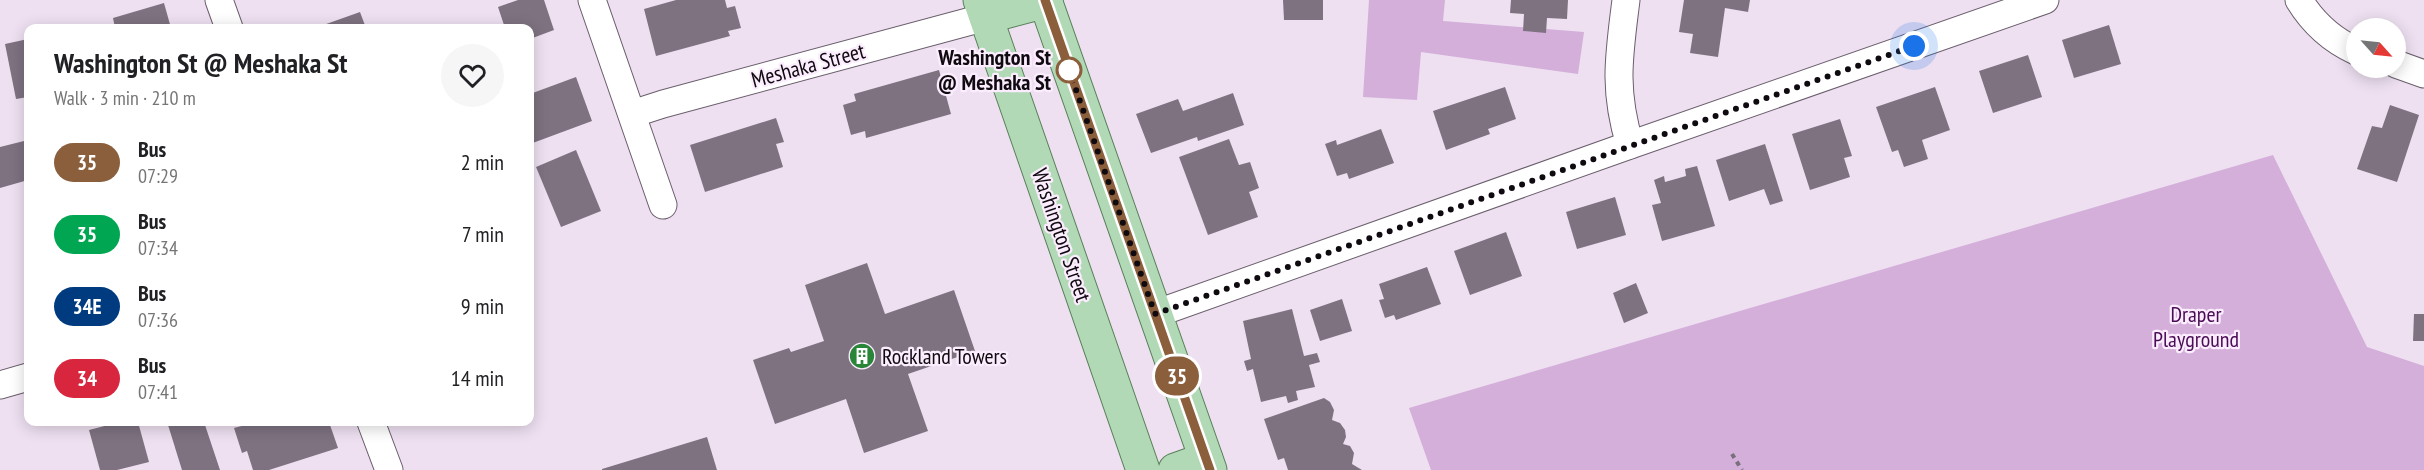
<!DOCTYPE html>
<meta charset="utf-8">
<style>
body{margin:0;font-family:"PT Sans Narrow",sans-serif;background:#f6f6f6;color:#202124;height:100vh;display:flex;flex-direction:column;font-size:22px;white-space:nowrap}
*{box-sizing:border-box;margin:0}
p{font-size:20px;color:#757577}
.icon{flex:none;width:33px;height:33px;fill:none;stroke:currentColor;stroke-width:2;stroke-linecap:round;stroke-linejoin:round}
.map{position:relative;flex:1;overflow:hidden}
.side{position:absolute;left:24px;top:24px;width:510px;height:402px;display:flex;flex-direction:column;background:#fff;border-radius:12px;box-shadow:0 3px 15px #0003}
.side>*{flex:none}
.badge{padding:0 12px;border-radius:20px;font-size:21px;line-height:39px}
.needle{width:39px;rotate:117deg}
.tools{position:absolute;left:2346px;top:18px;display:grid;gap:12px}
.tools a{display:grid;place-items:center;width:60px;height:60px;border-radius:50%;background:#fff;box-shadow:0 3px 15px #0003;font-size:30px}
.you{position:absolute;width:30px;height:30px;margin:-15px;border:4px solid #fff;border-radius:50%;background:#1a73e8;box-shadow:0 0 0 9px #1a73e833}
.map>.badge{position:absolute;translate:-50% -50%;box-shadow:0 0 0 3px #fff}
.round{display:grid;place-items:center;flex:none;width:63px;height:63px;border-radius:32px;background:#f6f6f6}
.headline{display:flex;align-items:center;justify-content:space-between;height:102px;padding:0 30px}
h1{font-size:28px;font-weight:800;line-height:45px}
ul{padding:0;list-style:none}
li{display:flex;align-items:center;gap:18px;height:72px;padding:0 30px}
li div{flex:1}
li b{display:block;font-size:22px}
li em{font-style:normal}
li .badge{min-width:66px;font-weight:700;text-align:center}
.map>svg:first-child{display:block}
.green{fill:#d3afda}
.building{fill:#7e7281}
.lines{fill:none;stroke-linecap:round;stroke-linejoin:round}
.minor-casing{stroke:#6a5e6c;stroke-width:29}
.primary-casing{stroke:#58805a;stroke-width:35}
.path{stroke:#79707b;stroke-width:4;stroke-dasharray:4.5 4.5;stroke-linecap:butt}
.minor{stroke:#fff;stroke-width:27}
.primary{stroke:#b2d9b5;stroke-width:33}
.line-casing{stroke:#fff;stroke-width:14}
.line{stroke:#8b5e3c;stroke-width:9}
.walk{stroke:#0f0a0f;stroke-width:6;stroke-dasharray:0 10.8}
.stop-dot{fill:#fff;stroke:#8b5e3c;stroke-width:3}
.labels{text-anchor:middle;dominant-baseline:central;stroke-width:4.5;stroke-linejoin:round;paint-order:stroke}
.stop-label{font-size:22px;font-weight:bold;fill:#0f0a0f;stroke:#fbedfe;text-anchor:end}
.street-label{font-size:22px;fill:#0f0a0f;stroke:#fbedfe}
.park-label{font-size:22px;fill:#4b0c57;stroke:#fbedfe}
.poi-label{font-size:22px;fill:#0f0a0f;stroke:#fbedfe;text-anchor:start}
</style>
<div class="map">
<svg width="2424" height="470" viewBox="0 0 2424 470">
<rect width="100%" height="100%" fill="#eee0f1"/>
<!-- green -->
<g class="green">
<path d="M1369,0H1445L1443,21L1584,32L1578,74L1421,52L1417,100L1363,97Z"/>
<path d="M2273,155L2367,347L2424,366V470H1431L1409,408Z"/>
</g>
<!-- building -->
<g class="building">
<path d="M518,0H544L554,30L530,39V28H505L498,7Z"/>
<path d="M676,0H725L727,8L735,6L741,28L728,31L730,36L656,56L644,9Z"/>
<path d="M1283,0H1323V20H1284Z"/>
<path d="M1511,0H1568L1567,19L1547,18L1546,33L1523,31L1524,14L1510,13Z"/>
<path d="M1684,0H1750L1748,12L1725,8L1718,57L1690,53L1693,34L1679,32Z"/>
<path d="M164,3L171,28H115L113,18Z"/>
<path d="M360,12L366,28H315Z"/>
<path d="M2109,25L2121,64L2074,78L2062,40Z"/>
<path d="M28,39V97L16,99L5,44Z"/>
<path d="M2028,55L2042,97L1993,113L1979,71Z"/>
<path d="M939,70L951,114L866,138L865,131L851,135L843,105L856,101L854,94Z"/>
<path d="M576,77L592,121L530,144V94Z"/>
<path d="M1505,87L1516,119L1488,129L1490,134L1446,150L1433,111Z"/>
<path d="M1935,87L1950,130L1922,140L1928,159L1904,167L1898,150L1892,152L1876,107Z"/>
<path d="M1233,93L1244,125L1198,141L1197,137L1151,153L1136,114L1178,99L1183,111Z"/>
<path d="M2390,105L2419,115L2397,182L2357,169L2372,126L2382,128Z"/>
<path d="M776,118L784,142L776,144L783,167L705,192L690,145Z"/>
<path d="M1840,119L1852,156L1844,158L1850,177L1810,190L1792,134Z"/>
<path d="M1381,129L1394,163L1349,179L1347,173L1337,176L1325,144L1336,140L1337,145Z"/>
<path d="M1229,139L1239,165L1250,162L1259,188L1249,192L1258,217L1208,235L1179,157Z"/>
<path d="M28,140V180L0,188V147Z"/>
<path d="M1765,144L1783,201L1770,205L1764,189L1729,201L1716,160Z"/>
<path d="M576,150L601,211L561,227L536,167Z"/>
<path d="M1697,166L1715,226L1662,241L1652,205L1661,203L1654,180L1664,176L1665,182L1686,176L1685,169Z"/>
<path d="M1615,197L1626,235L1577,249L1566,212Z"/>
<path d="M1506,232L1522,276L1470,295L1454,251Z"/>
<path d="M867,263L885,314L954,290L975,351L908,374L928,431L864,453L846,399L775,424L753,360L789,348L791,352L824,341L805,285Z"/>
<path d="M1427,267L1441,304L1396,320L1394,315L1385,318L1379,300L1384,299L1379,284Z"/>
<path d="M1636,283L1648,313L1624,323L1613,293Z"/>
<path d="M1342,299L1352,331L1320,341L1310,310Z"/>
<path d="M1292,309L1304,356L1317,353L1320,362L1309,365L1315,387L1296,391L1298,400L1288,403L1286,396L1261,402L1253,369L1247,371L1244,361L1251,359L1243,321Z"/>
<path d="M2414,314H2424V341H2413Z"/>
<path d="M1324,398L1330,402L1334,410L1332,420L1340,423L1345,430L1346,437L1343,444L1350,446L1354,453L1352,464L1362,470H1288L1284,458L1278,460L1264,419Z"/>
<path d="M120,422H138L149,462L117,470H100L89,430Z"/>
<path d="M181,422H204L220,470H182L168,425Z"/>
<path d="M257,422H318V424L329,422L338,448L269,470H253L247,451L242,453L234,428Z"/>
<path d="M707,437L717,470H602V469Z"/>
</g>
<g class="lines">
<!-- minor casing -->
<g class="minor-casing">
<g id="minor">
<path d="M219,0L229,28"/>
<path d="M592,0L663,205"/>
<path d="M1626,0C1619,56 1613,89 1630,145"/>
<path d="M2299,0C2313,23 2332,40 2356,51"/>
<path d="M2396,64L2424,74"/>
<path d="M632,114L663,104L986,17"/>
<path d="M1155,314L1630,145L2045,0"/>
<path d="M0,385L28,377"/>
<path d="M371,422L389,470"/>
</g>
</g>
<!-- primary casing -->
<g class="primary-casing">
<g id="primary">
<path d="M980,0L1143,470"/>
<path d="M1045,0L1210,470"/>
<path d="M986,17L1046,1"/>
<path d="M1175,470L1206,459"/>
</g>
</g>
<!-- path -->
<path class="path" d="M1732,454L1742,470"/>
<!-- minor -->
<use href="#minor" class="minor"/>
<!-- primary -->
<use href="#primary" class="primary"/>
</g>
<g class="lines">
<!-- line casing -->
<g class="line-casing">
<path id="line" d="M1045,0L1210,470"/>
</g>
<!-- line -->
<use href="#line" class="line"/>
<!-- walk -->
<path class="walk" d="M1069,70L1155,314L1914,46"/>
</g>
<!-- icons -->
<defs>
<g id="building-disc" transform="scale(1.35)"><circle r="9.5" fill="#298537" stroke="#fbedfe"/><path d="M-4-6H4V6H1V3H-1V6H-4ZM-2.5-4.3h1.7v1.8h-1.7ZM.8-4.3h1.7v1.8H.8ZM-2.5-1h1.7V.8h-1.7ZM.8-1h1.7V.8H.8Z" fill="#fff"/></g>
</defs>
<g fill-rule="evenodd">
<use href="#building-disc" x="862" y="356"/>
</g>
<!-- markers -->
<circle class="stop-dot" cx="1069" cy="70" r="12"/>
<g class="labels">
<!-- stop labels -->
<g class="stop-label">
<text x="1051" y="57">Washington St<tspan x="1051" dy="25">@ Meshaka St</tspan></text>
</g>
<!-- street labels -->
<g class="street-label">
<text transform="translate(808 65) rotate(-15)">Meshaka Street</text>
<text transform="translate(1062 235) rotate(71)">Washington Street</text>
</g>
<!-- park labels -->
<g class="park-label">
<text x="2196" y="314">Draper<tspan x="2196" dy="25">Playground</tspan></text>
</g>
<!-- poi labels -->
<g class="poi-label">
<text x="882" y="356">Rockland Towers</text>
</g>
</g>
</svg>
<div class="tools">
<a><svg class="needle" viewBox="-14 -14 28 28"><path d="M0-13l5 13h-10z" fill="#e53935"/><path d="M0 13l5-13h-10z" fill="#757577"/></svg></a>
</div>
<div class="you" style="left:1914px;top:46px"></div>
<b class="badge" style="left:1177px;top:376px;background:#8b5e3c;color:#fff">35</b>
<section class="side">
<div class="headline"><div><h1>Washington St @ Meshaka St</h1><p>Walk · 3 min · 210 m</p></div><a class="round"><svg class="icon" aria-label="heart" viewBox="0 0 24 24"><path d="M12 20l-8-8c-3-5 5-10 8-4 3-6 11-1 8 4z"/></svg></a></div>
<ul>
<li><span class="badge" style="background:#8b5e3c;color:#fff">35</span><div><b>Bus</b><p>07:29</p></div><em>2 min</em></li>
<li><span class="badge" style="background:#00a651;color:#fff">35</span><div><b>Bus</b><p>07:34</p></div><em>7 min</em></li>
<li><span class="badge" style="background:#003b80;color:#fff">34E</span><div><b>Bus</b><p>07:36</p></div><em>9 min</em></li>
<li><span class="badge" style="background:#d7263d;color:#fff">34</span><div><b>Bus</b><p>07:41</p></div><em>14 min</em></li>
</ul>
</section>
</div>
